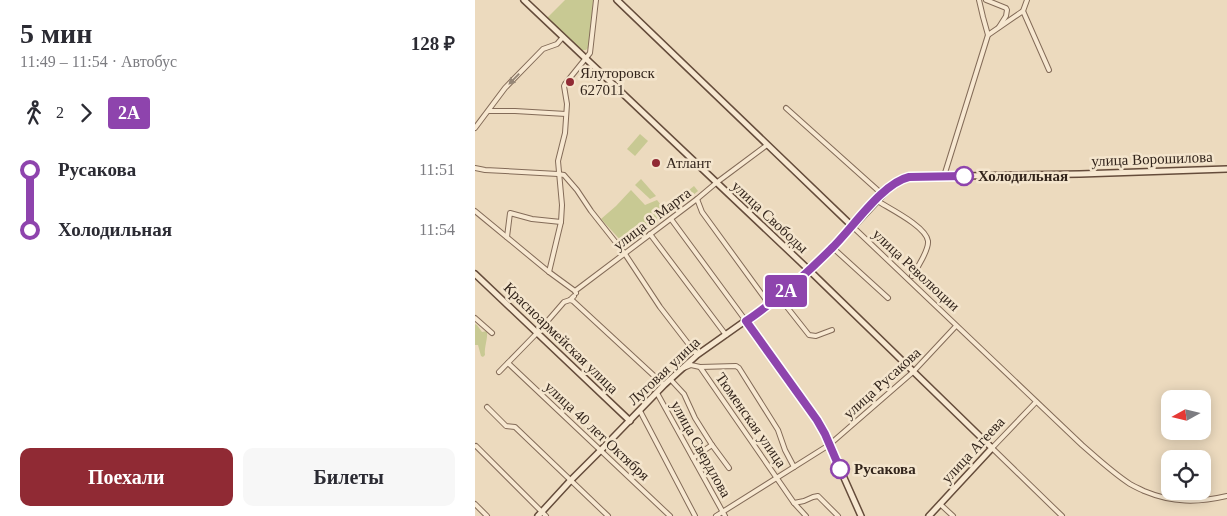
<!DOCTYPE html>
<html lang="ru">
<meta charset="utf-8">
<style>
body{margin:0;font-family:Georgia,serif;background:#f7f7f7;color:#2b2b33;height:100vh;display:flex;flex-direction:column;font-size:19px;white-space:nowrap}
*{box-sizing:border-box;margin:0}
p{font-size:16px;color:#7c7c81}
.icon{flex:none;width:28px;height:28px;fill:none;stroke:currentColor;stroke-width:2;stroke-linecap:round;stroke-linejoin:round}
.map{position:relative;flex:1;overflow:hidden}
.details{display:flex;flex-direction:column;background:#fff;width:475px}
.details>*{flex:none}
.badge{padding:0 10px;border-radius:4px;font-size:18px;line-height:32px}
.needle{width:32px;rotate:262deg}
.tools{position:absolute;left:686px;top:390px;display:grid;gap:10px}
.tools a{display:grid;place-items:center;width:50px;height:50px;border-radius:10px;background:#fff;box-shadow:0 2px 12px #0003;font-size:25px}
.map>.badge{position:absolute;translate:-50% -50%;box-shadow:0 0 0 2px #fff}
.legs{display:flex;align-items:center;gap:8px;height:55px;padding:0 20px;font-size:16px}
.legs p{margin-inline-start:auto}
.headline{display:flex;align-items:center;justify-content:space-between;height:85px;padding:0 20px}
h1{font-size:28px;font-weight:700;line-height:38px}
.button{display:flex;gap:10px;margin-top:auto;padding:10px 20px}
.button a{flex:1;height:58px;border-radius:10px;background:#902a34;color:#fff;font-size:20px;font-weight:700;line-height:58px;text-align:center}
.button a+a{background:#f7f7f7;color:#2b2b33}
ul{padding:0 20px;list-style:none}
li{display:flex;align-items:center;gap:18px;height:60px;font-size:19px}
li i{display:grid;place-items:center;width:8px;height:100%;margin:0 6px;background:currentColor}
li i::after{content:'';width:12px;height:12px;margin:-6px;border:4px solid;border-radius:50%;background:#fff}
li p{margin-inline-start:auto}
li:first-child i{background:linear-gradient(#0000 50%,currentColor 0)}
li:last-child i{background:linear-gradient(currentColor 50%,#0000 0)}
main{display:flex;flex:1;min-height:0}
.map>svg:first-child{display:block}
.green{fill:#c8c993}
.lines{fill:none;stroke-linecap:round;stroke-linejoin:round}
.street-casing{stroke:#836b58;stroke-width:6}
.secondary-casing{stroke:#654c3b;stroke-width:8}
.street{stroke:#f7e8d1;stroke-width:4}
.secondary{stroke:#f7e8d1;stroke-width:5}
.oneway{fill:#958676}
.line-1-casing{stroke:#fff;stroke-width:11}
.line-1{stroke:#8e44ad;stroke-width:8}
.poi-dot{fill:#902a34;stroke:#f4e5cd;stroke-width:2}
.stop-1-dot{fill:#fff;stroke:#8e44ad;stroke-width:2.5}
.labels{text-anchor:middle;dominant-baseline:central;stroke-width:5;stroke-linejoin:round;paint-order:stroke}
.poi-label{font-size:15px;fill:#33251c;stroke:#f4e5cd;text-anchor:start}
.street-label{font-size:15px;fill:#33251c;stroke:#f4e5cd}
.stop-label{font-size:15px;font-weight:bold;fill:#33251c;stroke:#f4e5cd;text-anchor:start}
</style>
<main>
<section class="details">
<div class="headline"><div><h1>5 мин</h1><p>11:49 – 11:54 · Автобус</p></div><b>128 ₽</b></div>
<div class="legs"><svg class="icon" aria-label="walk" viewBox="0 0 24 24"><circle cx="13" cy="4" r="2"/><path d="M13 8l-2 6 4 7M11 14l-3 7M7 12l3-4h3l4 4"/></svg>2<svg class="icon" aria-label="forward" viewBox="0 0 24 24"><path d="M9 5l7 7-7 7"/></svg><b class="badge" style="background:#8e44ad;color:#fff">2А</b></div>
<ul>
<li><i style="color:#8e44ad"></i><b>Русакова</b><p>11:51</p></li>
<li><i style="color:#8e44ad"></i><b>Холодильная</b><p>11:54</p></li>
</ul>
<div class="button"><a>Поехали</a><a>Билеты</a></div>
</section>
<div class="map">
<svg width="752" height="516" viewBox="0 0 752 516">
<rect width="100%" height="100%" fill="#ecdabe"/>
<!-- green -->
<g class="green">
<path d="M90,0H118L116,37L115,46L111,50H105L72,18Z"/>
<path d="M165,134L173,141L160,156L152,149Z"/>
<path d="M166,179L181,196L175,199L160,185Z"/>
<path d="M219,186L223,191L202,208L198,203Z"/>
<path d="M156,190L170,205L182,200L193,214L150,245L126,219L141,206Z"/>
<path d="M0,324L2,325L7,332L12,331C13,339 9,347 10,355L8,357L6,356L3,345H0Z"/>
</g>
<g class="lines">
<!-- street casing -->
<g class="street-casing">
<g id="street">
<path d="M504,0L508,17L513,35"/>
<path d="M511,0L531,8L532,10L531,16L524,27"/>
<path d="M548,11L574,70"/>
<path d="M311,108L407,194"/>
<path d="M14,111H40L91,114"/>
<path d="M0,128L30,88L68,49L82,44L88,37"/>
<path d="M0,168L10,170L83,174L89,175L102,190L116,211L150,254L185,307L222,355"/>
<path d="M469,176L513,35L548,11L552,0"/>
<path d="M222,199L227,212L294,304"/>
<path d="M401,200C413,208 451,226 453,241C454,249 442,269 437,276"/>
<path d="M0,211L74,272L100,291"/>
<path d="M196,219L271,321"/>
<path d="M377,226L607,445C623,459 638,473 655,484C660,487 665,489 669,491C698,503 722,503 752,496"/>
<path d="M175,234L251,335"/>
<path d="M32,237L35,213L57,219L86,222"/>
<path d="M358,248L413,298"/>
<path d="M74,272L86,222L87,205L83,161L90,133L92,104L89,86L90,84L115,53L121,0"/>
<path d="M101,293L100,291L222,199L241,183L292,145"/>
<path d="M304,297L334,335L341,336L357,330"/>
<path d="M95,300L98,301L189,385"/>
<path d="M0,318L17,333"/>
<path d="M33,363L195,516"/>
<path d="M225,367L261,366L264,368L303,430L310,450L319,467"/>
<path d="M209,368L216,365L225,367L319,503L329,501L338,497L343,496L363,516"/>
<path d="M24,372L63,332L89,302L95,300L99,296"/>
<path d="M196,380L209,394L220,418L237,445L254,468"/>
<path d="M182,393L250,516"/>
<path d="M561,402L517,448L587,516"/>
<path d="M12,407L31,426L40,427L133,516"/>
<path d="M165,411L220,516"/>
<path d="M1,446L71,516"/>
<path d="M218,458L237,445"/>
<path d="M319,503L331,516"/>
<path d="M0,504L12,516"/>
<path d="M465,504L478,516"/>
<path d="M241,516L354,445L438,372L481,326"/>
</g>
</g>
<!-- secondary casing -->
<g class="secondary-casing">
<g id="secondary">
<path d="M49,0L334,270L517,448L454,516"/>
<path d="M142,0L377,226"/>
<path d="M0,274L155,421"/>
<path d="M271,321L342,420L350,435L386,516"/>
<path d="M63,516L96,480L126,450L189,385L222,355L304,297L358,248L412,190C419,183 425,179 434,177L605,174L752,169"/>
</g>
</g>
<!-- street -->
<use href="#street" class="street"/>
<!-- secondary -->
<use href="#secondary" class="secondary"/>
</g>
<!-- one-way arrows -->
<defs><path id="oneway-solid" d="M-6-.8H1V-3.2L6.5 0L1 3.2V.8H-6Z" transform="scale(1.25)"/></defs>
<use class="oneway" href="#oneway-solid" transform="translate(39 79) rotate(134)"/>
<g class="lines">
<!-- line-1 casing -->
<g class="line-1-casing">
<path id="line-1" d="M365,469L350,434L342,420L271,321C282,314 292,306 302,298C321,283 339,266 356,249C377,229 407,183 434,177L489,176"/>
</g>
<!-- line-1 -->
<use href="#line-1" class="line-1"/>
</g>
<!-- markers -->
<g class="poi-dot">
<circle cx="95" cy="82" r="5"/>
<circle cx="181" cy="163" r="5"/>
</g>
<g class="stop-1-dot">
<circle cx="489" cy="176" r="9"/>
<circle cx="365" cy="469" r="9"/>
</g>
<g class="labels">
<!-- poi labels -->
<g class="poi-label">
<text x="105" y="73">Ялуторовск<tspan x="105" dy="17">627011</tspan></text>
<text x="191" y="163">Атлант</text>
</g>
<!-- street labels -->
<g class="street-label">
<text transform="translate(677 159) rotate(-2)">улица Ворошилова</text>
<text transform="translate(295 217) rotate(43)">улица Свободы</text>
<text transform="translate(177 219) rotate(-37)">улица 8 Марта</text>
<text transform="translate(441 270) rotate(43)">улица Революции</text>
<text transform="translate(86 338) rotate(44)">Красноармейская улица</text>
<text transform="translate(189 371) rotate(-43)">Луговая улица</text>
<text transform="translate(407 383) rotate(-42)">улица Русакова</text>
<text transform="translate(276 420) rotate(55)">Тюменская улица</text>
<text transform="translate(122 431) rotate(43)">улица 40 лет Октября</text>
<text transform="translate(226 449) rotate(61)">улица Свердлова</text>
<text transform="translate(498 450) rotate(-47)">улица Агеева</text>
</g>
<!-- stop labels -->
<g class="stop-label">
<text x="503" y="176">Холодильная</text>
<text x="379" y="469">Русакова</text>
</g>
</g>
</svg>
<div class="tools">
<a><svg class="needle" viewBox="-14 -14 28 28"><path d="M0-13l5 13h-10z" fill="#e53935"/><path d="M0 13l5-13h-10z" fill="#7c7c81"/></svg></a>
<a><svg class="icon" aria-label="locate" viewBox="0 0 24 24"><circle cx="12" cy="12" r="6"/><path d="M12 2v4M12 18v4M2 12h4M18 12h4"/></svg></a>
</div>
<b class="badge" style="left:311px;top:291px;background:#8e44ad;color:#fff">2А</b>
</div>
</main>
